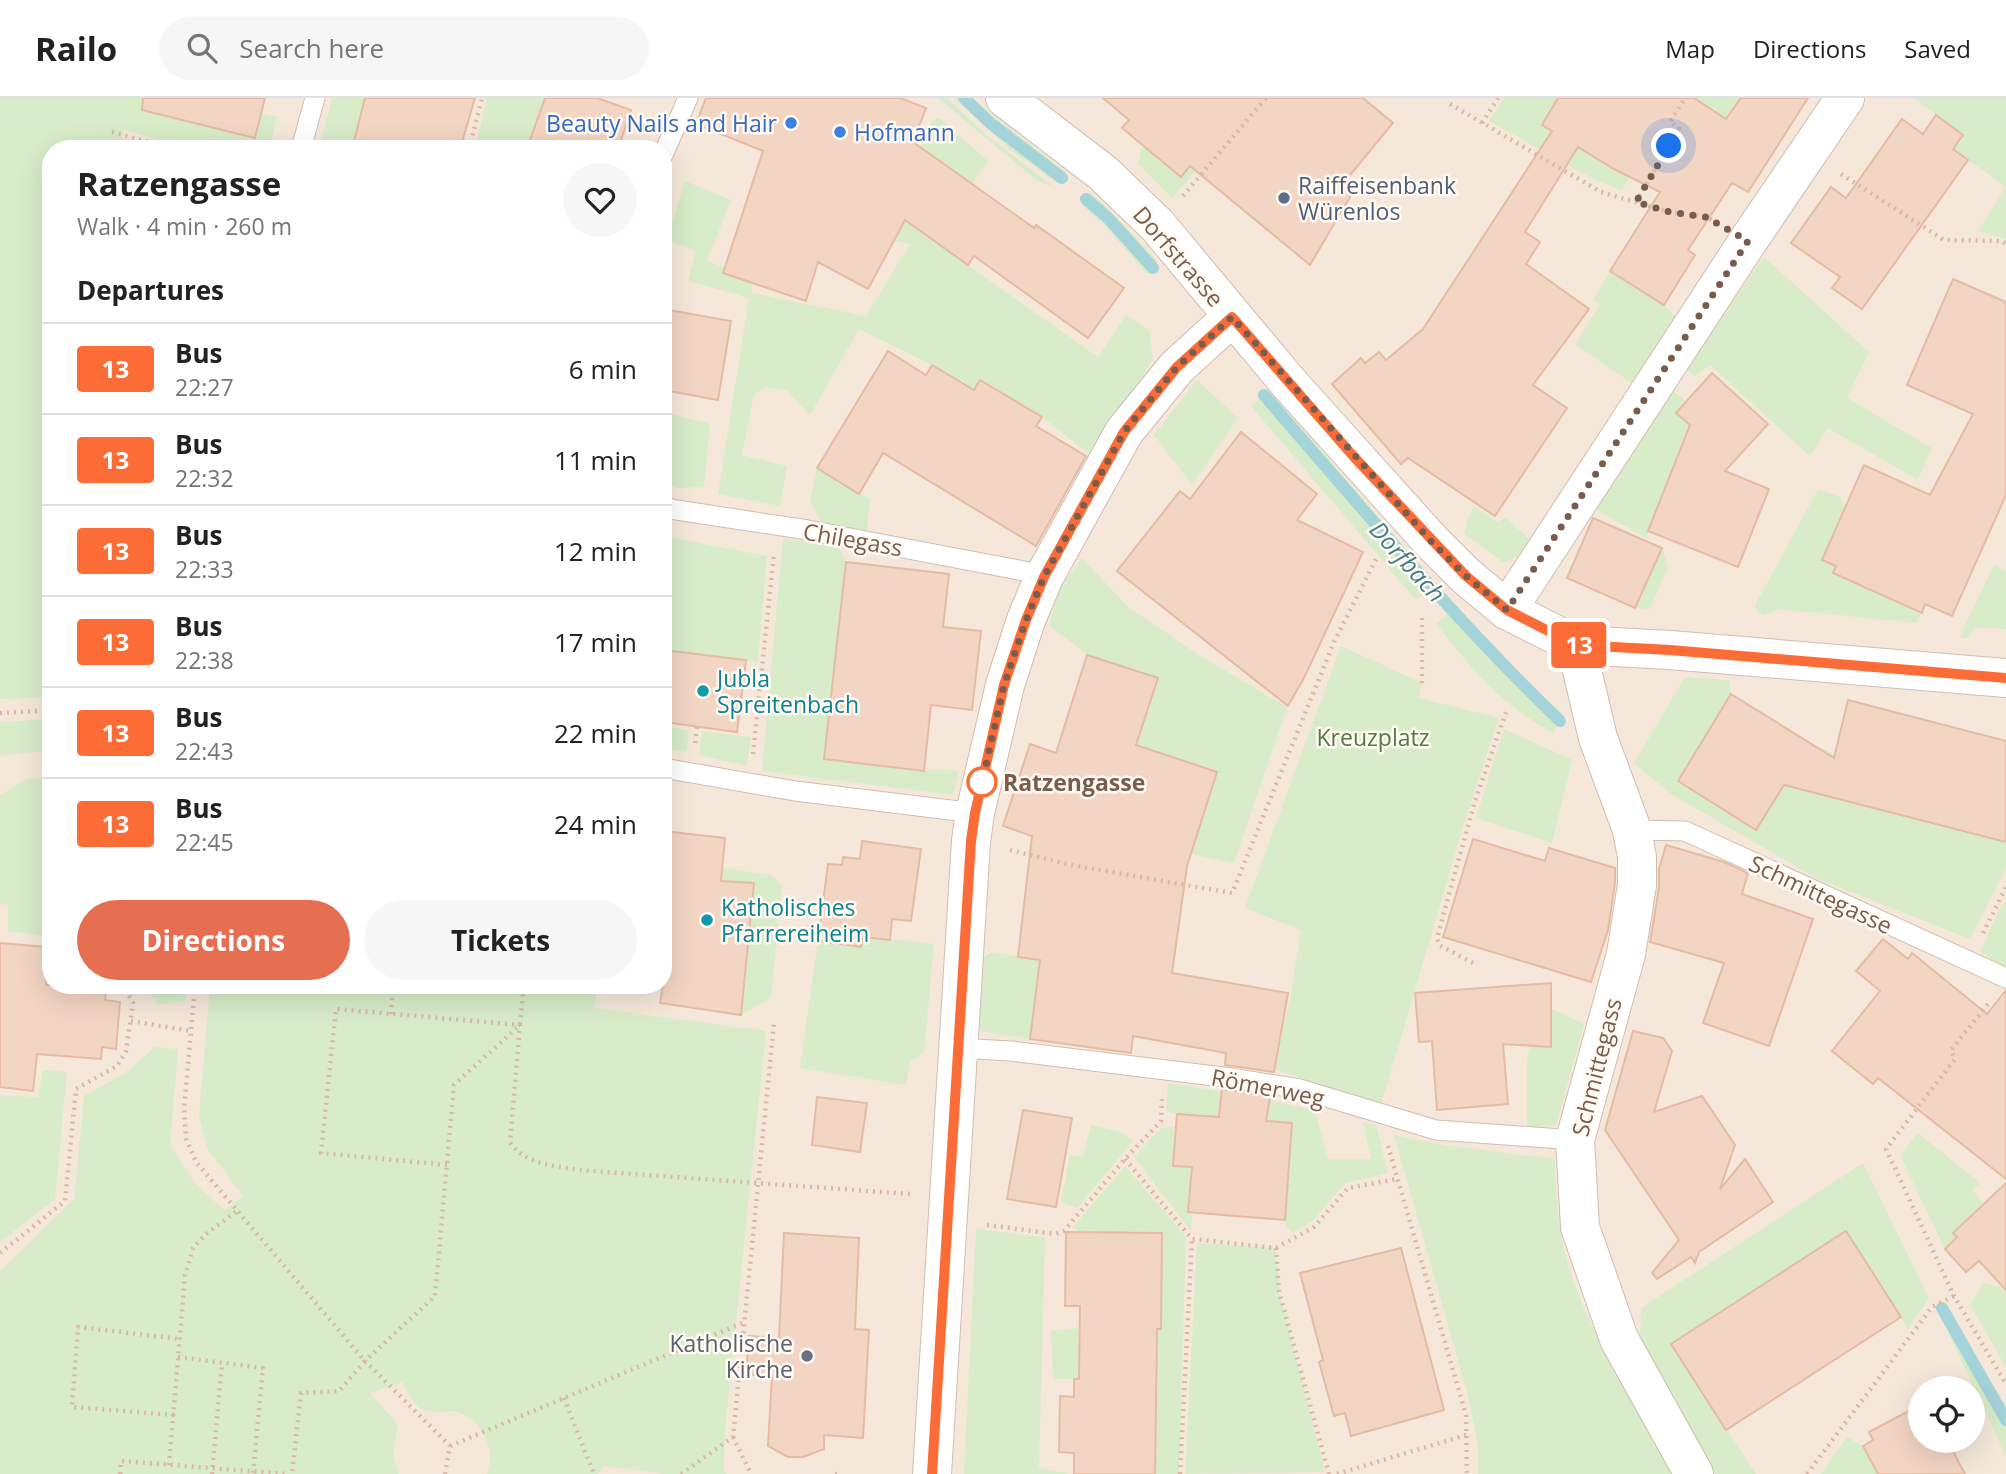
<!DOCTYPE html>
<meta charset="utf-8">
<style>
body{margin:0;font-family:"Open Sans",sans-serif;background:#f6f6f6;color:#222;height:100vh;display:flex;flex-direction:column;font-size:26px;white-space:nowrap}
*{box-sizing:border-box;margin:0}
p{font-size:23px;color:#767676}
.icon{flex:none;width:38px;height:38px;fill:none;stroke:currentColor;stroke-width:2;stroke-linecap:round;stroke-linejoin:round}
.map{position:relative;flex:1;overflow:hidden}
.drawer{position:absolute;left:42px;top:42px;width:630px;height:854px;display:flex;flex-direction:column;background:#fff;border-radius:28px;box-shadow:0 7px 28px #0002}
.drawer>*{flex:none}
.badge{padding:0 14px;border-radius:5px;font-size:24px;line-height:46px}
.tools{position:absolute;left:1908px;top:1278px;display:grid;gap:14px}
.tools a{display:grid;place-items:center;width:77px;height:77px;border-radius:50%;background:#fff;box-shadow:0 7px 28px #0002;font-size:35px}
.you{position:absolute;width:35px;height:35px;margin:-18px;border:5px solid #fff;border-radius:50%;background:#1a73e8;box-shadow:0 0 0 10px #1a73e833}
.map>.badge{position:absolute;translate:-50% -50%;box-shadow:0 0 0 4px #fff}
h2{padding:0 35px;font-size:26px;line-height:63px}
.round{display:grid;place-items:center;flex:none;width:74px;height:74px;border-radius:37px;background:#f6f6f6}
.summary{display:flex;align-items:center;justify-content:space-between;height:119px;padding:0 35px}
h1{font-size:33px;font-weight:700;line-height:52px}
.cta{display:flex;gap:14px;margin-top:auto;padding:14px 35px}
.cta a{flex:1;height:80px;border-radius:42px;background:#e76f51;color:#fff;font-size:28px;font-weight:700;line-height:80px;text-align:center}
.cta a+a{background:#f6f6f6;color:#222}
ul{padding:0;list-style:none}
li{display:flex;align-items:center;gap:21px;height:91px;padding:0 35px;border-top:2px solid #e0e0e0}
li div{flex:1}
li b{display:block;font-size:26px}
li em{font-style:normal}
li .badge{min-width:77px;font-weight:700;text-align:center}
header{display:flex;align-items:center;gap:42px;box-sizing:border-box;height:98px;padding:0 35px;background:#fff;border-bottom:2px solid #e0e0e0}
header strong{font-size:33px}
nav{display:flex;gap:38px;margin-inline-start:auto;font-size:24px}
.search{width:490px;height:63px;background:#f6f6f6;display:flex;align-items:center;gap:18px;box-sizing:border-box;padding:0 24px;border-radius:38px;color:#767676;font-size:26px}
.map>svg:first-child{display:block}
.residential{fill:#f5e8da;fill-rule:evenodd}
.green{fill:#d8ecc9}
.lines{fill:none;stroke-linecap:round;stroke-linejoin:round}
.stream{stroke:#a5d3da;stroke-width:12}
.building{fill:#f3d5c3;stroke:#e6bba3;stroke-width:2}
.service-casing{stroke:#d1beb0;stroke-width:21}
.minor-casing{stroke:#d1beb0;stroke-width:40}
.path{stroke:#d9b8a5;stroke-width:4.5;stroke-dasharray:2 5;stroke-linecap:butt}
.service{stroke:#fff;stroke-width:19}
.minor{stroke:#fff;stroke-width:38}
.line-casing{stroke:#fff;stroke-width:16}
.line{stroke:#fb6c36;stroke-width:10}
.walk{stroke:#7a5c4d;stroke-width:7;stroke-dasharray:0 12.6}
.shop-dot{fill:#3f7fe0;stroke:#fffaf3;stroke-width:2.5}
.service-dot{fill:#5c6f8a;stroke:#fffaf3;stroke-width:2.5}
.culture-dot{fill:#0f9aa8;stroke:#fffaf3;stroke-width:2.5}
.stop-dot{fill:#fff;stroke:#fb6c36;stroke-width:3.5}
.worship-dot{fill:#6b7280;stroke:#fffaf3;stroke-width:2.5}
.labels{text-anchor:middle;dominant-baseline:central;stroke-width:5;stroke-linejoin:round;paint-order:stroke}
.shop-label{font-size:23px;fill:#366cbe;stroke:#fffaf3;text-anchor:end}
.service-label{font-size:23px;fill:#4e5e75;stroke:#fffaf3;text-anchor:start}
.street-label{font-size:23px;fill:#7a5c4d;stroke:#fffaf3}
.culture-label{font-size:23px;fill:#0d838f;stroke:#fffaf3;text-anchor:start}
.park-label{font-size:23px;fill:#537a41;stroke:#fffaf3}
.stop-label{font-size:23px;font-weight:bold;fill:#7a5c4d;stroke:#fffaf3;text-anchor:start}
.worship-label{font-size:23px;fill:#5b616d;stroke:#fffaf3;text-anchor:end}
.water-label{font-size:24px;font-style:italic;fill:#437c86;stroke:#fffaf3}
</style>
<header>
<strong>Railo</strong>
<div class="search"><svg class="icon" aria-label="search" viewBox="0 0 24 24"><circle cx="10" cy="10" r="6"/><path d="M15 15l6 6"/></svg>Search here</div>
<nav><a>Map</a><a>Directions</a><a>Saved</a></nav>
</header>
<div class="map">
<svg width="2006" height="1376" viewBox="0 0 2006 1376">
<rect width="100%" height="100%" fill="#fdf6ec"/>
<!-- residential -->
<path class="residential" d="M133,0H2006V1376H0V369L51,273V887H663V51H118ZM1920,1290H1972V1342H1920Z"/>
<!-- green -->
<g class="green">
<path d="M0,0H151L148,14L254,40L261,15L277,19L270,51H190L124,32L122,41L158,51H51V599L0,601Z"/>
<path d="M332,0H365L352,51H319Z"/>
<path d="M487,0H545L527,51H475Z"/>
<path d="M938,0H947L984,35L1055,90L1035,81Z"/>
<path d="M954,0H974L991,16L1066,74L1058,86L1012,53Z"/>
<path d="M1246,0H1258L1172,100L1138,66L1142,47L1181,79Z"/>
<path d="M1504,0H1558L1542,27L1630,79L1622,92L1595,82L1489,23Z"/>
<path d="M1693,0H1741L1726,21Z"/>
<path d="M1914,0H2006V141L1978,133L2006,89L1953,51L1962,36Z"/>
<path d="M939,20L988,63L972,86L918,132L1098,259L1126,217L1149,232L1153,261L1093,359L1042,319L981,282L974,292L932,267L859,231L810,317L787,293L765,289L754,296L742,357L787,368L780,408L718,396L749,200L688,183L696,153L667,142L685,83L731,102L707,163L724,169L723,175L753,185L751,195L866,218L910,146L882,140L932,23Z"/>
<path d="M1090,94L1119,121L1157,163L1148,177L1104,127L1082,107Z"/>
<path d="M1764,159L1869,254L1847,300L1932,350L1918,382L1828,330L1810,358L1710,267L1695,278L1686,272Z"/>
<path d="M1610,173L1664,207L1677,221L1631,285L1575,246L1600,207L1593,202Z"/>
<path d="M1197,282L1238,320L1192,387L1154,337Z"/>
<path d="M1672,291L1686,304L1677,315L1694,331L1675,364L1646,440L1593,410Z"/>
<path d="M1269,292L1436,485L1416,502L1251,308Z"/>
<path d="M663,314L710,326L704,389L678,390L663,383Z"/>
<path d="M817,370L870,401L867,432L822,426L810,403Z"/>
<path d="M1818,391L1840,399L1845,409L1822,462L1836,468L1833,475L1922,515L1916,525L1780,511L1764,517L1758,514L1755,507Z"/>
<path d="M1474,408L1499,425L1505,419L1529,441C1522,453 1517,462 1503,464L1464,436L1467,422Z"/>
<path d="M663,438L767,458L758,564L663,552Z"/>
<path d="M783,440L839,449L846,464L824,661L923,673L938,671L959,673L953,697L762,673Z"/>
<path d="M1662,450L1668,469L1650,511L1635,510Z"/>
<path d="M1082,460L1128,509L1199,557L1287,609L1234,765L1191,756L1217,674L1136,647L1158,580L1087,557L1049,527L1060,489Z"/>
<path d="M1994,467L2006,473V531L1976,529L1967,540H1959Z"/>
<path d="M1457,508L1498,556L1564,617L1553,635C1540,627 1527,620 1516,611C1485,588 1460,556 1436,526Z"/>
<path d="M1341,548L1422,585L1419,600L1499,620L1463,729L1381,1007L1273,971L1290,901L1301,832L1245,810Z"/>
<path d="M1685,579L1729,582L1731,596L1678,683L1756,731L1809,645L1835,656L1824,697L2006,744V770L1970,841L1818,781L1671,696L1634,665Z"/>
<path d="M51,621V653L0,657V624Z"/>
<path d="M663,628L689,632L687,654L663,650Z"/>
<path d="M1504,631L1572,662L1552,745L1476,720Z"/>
<path d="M702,633L751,639L747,668L699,657Z"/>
<path d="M28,680L51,681V839L8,833V807L0,806V697Z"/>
<path d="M722,770L771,777L782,787L771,900L741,917L754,785L721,783Z"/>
<path d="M2006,803V870L1980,854L2000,810Z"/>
<path d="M863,839L934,846L924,954L910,964L906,987L800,970L818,843L861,848Z"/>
<path d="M992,854L1040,862L1030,941L981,933L974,922L979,862Z"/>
<path d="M145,887H186L185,903L157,907Z"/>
<path d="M210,887H597L595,910L766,933L725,1332L724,1373L727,1376H666L604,1368L598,1376H487C497,1351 481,1317 452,1313C438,1312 428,1318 416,1307C410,1302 406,1291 402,1284L370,1295L398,1327L393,1357L399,1376H0V1173L74,1101L84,998L127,974L155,949L178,951L170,1047L194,1084L224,1112L243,1098L207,1050L199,1018Z"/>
<path d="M1550,910L1584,926L1556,1028L1527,1029V960L1532,938Z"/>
<path d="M43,972L67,974L55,1101L0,1144V997L38,999Z"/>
<path d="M1168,985L1249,998L1247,1021L1176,1016L1166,1013Z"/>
<path d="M1270,1002L1315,1013L1328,1061H1371L1363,1024L1376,1027L1388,1075L1346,1085L1312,1123L1293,1135L1285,1127L1292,1025L1267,1023Z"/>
<path d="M1091,1027L1119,1033L1133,1043L1077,1110L1061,1104L1070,1057L1083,1058Z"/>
<path d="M1175,1029L1173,1068L1192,1069L1189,1100H1195L1190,1132L1134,1059L1162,1030Z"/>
<path d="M1918,1035L1980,1085L1972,1092L1984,1106L1945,1151L1900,1057Z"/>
<path d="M1394,1037L1451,1048L1555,1061C1556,1092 1557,1122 1564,1151C1583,1229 1635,1307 1675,1376H1478V1349L1468,1297Z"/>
<path d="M1863,1065L1929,1200L1908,1231L1846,1134L1671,1246L1756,1376H1715L1640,1243L1641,1210Z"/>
<path d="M1125,1068L1186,1139L1179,1376H1155L1156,1282L1053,1281L1051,1233L1080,1230L1161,1231L1162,1136L1080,1134L1073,1129Z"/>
<path d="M976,1131L1045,1139L1039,1370L1069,1376H964Z"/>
<path d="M1197,1145L1276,1150L1279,1193L1325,1374L1185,1376Z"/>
<path d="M1983,1185L2006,1190V1269L1970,1207Z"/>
<path d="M1949,1212L1982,1271L2006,1308V1358L1940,1217Z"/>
<path d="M1847,1339L1863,1348L1878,1376H1821Z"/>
</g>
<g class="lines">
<!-- stream -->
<g class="stream">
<path d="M964,0L990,25L1062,80"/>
<path d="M1086,101L1108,120L1153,170"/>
<path d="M1264,297C1360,408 1454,521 1560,623"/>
<path d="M1942,1210L2006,1322"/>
</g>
</g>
<!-- building -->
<g class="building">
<path d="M143,0H265L255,40L142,12Z"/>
<path d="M365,0H475L460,51H352Z"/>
<path d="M545,0H597L631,12L618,51H527Z"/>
<path d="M706,0H900L926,10L913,44L1034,130L1036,127L1124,190L1088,240L974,158L968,167L905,122L868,191L818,164L806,203L723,175L763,53L696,26Z"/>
<path d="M1103,0H1363L1393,25L1341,88L1351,97L1310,167L1190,68L1181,79L1122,30L1129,22Z"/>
<path d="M1558,0H1694L1726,21L1741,0H1808L1748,94L1732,85L1688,152L1695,157L1664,207L1610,173L1660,94L1614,71L1578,49L1525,134L1540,144L1526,166L1589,211L1533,287L1567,310L1495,418L1408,360L1401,366L1332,286L1361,260L1365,265L1379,254L1386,262L1423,231L1552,33L1542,27Z"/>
<path d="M1936,17L1963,37L1953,51L1968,62L1862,211L1832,190L1840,179L1791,145L1831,89L1846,100L1902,21L1923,36Z"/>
<path d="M1953,181L2006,204V397L1952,518L1925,506L1922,515L1833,475L1836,468L1822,462L1864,367L1930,397L1973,316L1907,287Z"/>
<path d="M663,211L731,223L718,302L663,292Z"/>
<path d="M888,253L926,277L932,267L974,292L980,282L1042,319L1036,328L1086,358L1036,448L883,355L859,396L817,370Z"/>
<path d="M1712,275L1768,326L1725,373L1769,391L1738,469L1648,433L1690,327L1676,315Z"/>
<path d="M1241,334L1317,396L1297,422L1363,454L1304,580L1288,608L1117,473L1180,393L1190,401Z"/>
<path d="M1593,420L1662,450L1635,510L1567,480Z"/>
<path d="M846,464L949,476L943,529L981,533L972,612L931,607L924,673L824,661Z"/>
<path d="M663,552L746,562L737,634L663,624Z"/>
<path d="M1087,557L1158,580L1136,647L1217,674L1187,768L1172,875L1288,895L1274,974L1225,967L1226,955L1133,938L1131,955L1030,941L1040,862L1018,859L1032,738L1003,728L1030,646L1056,655Z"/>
<path d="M1731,596L1834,660L1848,602L2006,643V744L1784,687L1756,732L1678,683Z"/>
<path d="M663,733L725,740L721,783L754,785L741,917L660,905L663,887Z"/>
<path d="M1473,741L1545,763L1549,750L1615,770V785L1608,832L1591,884L1443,839Z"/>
<path d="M862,743L921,751L911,823L892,821L890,842L863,839L861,849L818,843L828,766L842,767L843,759L860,761Z"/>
<path d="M1666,747L1724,764L1748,775L1742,796L1813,821L1769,948L1703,925L1724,865L1650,844L1659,790V771Z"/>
<path d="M1883,841L1908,861L1912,855L1987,916L2006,892V1081L1878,980L1873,986L1832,953L1880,893L1856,873Z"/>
<path d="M0,845L46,849L43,875H47L46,887H107L105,902L120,904L116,951L102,949L101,961L37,956L33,993L0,989Z"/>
<path d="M1551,885V949L1503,946L1508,1006L1437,1012L1432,943L1419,944L1415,895Z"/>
<path d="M1633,933L1663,940L1672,953L1654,1014L1702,998L1735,1047L1720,1091L1745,1061L1773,1104L1699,1154L1695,1165L1691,1159L1657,1181L1652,1175L1679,1142L1605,1032Z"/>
<path d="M1222,991L1270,999L1266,1023L1292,1025L1285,1122L1188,1114L1192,1069L1173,1068L1177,1016L1219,1019Z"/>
<path d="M817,999L867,1005L860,1054L812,1047Z"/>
<path d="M1023,1012L1072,1020L1056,1109L1007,1101Z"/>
<path d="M2006,1085V1192L1979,1163L1966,1174L1945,1151L1957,1139L1953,1135Z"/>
<path d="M1846,1133L1901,1219L1726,1332L1671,1246Z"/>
<path d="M1066,1134L1162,1135L1161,1231H1157L1155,1376H1074V1355L1059,1354L1060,1298L1074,1299V1281H1079L1080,1208H1065Z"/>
<path d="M784,1135L859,1140L855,1231L869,1232L863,1340L824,1337V1351L803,1359H788L768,1348L772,1278L746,1276L749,1238L779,1240Z"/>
<path d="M1401,1150L1444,1312L1351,1338L1345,1315L1334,1318L1319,1264L1323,1262L1300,1175Z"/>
<path d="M1920,1307V1342H1947L1965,1376H1878L1863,1348L1873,1342L1869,1334Z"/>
</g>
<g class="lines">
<!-- service casing -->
<g class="service-casing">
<g id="service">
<path d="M301,51L315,0"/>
<path d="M663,57L688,0"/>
<path d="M663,406L670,411L808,432L1029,474L1044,479"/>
<path d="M663,670L795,693L975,715"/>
<path d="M1632,732L1685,733L2006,880"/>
<path d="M957,950L1011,953L1231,980L1300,991L1436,1032L1575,1042"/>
</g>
</g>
<!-- minor casing -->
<g class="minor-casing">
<g id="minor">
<path d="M1005,0L1103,75L1157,127L1288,284L1431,443L1466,478L1507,512L1576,547L1670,552L2006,580"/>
<path d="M1507,512L1748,143L1845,0"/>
<path d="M1576,547L1598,640L1632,732L1637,759V787L1626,856L1575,1042L1580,1129L1619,1241L1694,1376"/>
<path d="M932,1376L971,743L975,715L1005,587L1026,522L1044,479L1124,334L1177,269L1232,219"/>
</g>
</g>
<!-- path -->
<g class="path">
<path d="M1450,6L1601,94L1669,114L1706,119L1714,123"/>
<path d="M1482,25L1498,0"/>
<path d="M112,34L174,51"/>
<path d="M469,51L482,0"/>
<path d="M1841,76L1944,142L2002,143L2006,146"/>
<path d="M1183,98L1266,0"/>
<path d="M1636,104L1679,30L1670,24L1685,0"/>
<path d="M1422,585V517"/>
<path d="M0,615L51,612"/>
<path d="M695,645L697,629"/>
<path d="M753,656L774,456"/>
<path d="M1010,752L1071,767L1232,795L1334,544L1376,461"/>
<path d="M1983,835L2006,789"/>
<path d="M1473,865L1439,847L1437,840L1474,706L1507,611"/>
<path d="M195,887L184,1012L186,1041L196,1064L365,1263L339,1293L301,1295L292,1376"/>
<path d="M1988,906L1951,952L1955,961L1886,1051L1954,1198L2006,1286"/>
<path d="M391,916L393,887"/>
<path d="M131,923L191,933"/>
<path d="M1388,1048L1466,1317L1467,1376"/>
<path d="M1125,1061L1192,1141L1276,1150L1314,1129L1348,1090L1397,1081"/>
<path d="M447,1067L321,1055L336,911L520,927L510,1044C526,1067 552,1067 578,1072L910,1096"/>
<path d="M987,1127L1055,1136L1064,1133L1125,1061L1161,1023L1162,1001"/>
<path d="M1276,1150L1279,1193L1329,1376"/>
<path d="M0,1155L65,1103L76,991L117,968L126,953L133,905L123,887"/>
<path d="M178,1259L263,1270L253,1376"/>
<path d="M564,1300L594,1376"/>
<path d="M174,1317L72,1309L78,1229L180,1241"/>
<path d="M733,1339L751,1376"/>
<path d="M450,1348L745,1224"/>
<path d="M169,1367L185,1178L193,1150L206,1136L237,1113"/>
<path d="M120,1376L121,1363L287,1376"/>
<path d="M212,1376L222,1265"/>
<path d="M445,1376L450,1348L365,1263L435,1198L454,987L520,927L524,887"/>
<path d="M681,1376L733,1339L774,925"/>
<path d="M835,1376H838"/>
<path d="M1180,1376L1192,1141"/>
<path d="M1337,1376L1466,1337"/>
<path d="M1807,1376L1932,1209L1954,1198"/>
</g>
<!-- service -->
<use href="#service" class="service"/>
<!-- minor -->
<use href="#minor" class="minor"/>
</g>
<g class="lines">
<!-- line casing -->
<g class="line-casing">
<path id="line" d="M932,1376L971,743L975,715L1004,587L1026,522L1044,479L1124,334L1177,269L1232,219L1354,359L1466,478L1507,512L1576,547L1670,552L2006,580"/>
</g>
<!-- line -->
<use href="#line" class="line"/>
<!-- walk -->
<path class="walk" d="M982,684L980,693L1004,587L1026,522L1044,479L1124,334L1177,269L1232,219L1431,443L1466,478L1507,512L1748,143L1706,119L1670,114L1636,104L1669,48"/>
</g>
<!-- markers -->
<g class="shop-dot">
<circle cx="791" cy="25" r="7"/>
<circle cx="840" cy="34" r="7"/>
</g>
<circle class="service-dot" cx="1284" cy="100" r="7"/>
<g class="culture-dot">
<circle cx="703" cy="593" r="7"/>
<circle cx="707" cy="822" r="7"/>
</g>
<circle class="stop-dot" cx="982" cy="684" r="14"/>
<circle class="worship-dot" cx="807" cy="1258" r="7"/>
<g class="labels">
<!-- shop labels -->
<g class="shop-label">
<text x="777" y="25">Beauty Nails and Hair</text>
<text x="854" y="34" text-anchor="start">Hofmann</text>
</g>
<!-- service labels -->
<g class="service-label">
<text x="1298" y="87">Raiffeisenbank<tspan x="1298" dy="26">Würenlos</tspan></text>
</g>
<!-- street labels -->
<g class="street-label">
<text transform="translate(1179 158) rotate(49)">Dorfstrasse</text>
<text transform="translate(853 441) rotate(10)">Chilegass</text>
<text transform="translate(1821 796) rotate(25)">Schmittegasse</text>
<text transform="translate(1596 969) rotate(-76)">Schmittegass</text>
<text transform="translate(1268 989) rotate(11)">Römerweg</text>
</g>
<!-- culture labels -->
<g class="culture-label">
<text x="717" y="580">Jubla<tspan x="717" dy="26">Spreitenbach</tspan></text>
<text x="721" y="809">Katholisches<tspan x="721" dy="26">Pfarrereiheim</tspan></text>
</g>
<!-- park labels -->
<g class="park-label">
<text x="1373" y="639">Kreuzplatz</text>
</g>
<!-- stop labels -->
<g class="stop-label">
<text x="1003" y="684">Ratzengasse</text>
</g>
<!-- worship labels -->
<g class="worship-label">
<text x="793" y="1245">Katholische<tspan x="793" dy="26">Kirche</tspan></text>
</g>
<!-- water labels -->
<g class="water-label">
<text transform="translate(1408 463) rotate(48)">Dorfbach</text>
</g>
</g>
</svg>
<div class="tools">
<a><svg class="icon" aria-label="locate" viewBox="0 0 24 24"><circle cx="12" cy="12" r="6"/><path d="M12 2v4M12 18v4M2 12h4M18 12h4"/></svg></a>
</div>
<div class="you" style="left:1669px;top:48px"></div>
<b class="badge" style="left:1579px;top:547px;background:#fb6c36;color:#fff">13</b>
<section class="drawer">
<div class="summary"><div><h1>Ratzengasse</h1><p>Walk · 4 min · 260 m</p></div><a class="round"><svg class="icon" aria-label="heart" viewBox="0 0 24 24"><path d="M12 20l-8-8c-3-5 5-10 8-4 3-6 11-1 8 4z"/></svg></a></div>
<h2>Departures</h2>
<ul>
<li><span class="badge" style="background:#fb6c36;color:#fff">13</span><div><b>Bus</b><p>22:27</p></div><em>6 min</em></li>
<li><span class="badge" style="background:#fb6c36;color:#fff">13</span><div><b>Bus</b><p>22:32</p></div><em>11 min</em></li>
<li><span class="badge" style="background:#fb6c36;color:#fff">13</span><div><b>Bus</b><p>22:33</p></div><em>12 min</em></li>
<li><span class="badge" style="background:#fb6c36;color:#fff">13</span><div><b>Bus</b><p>22:38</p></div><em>17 min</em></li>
<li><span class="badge" style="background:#fb6c36;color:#fff">13</span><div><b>Bus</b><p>22:43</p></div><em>22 min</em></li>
<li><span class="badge" style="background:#fb6c36;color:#fff">13</span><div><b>Bus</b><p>22:45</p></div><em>24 min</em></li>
</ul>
<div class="cta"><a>Directions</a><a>Tickets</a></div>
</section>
</div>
